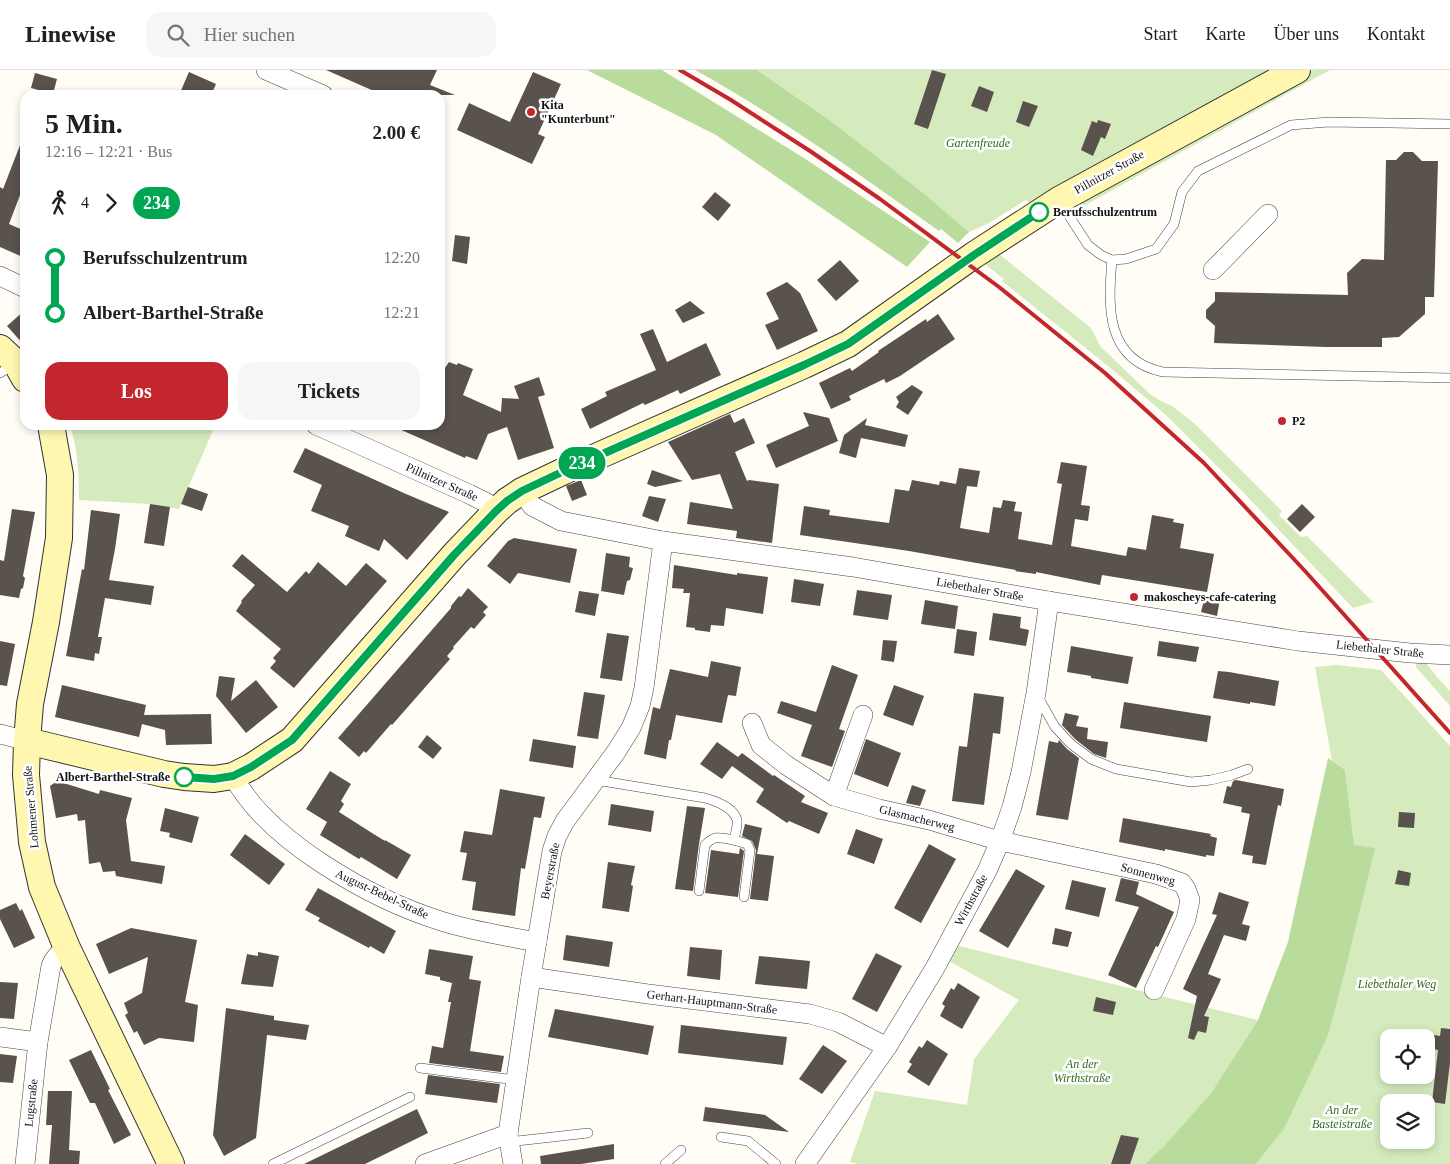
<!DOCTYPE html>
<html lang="de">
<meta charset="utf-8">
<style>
body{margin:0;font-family:Georgia,serif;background:#f6f6f6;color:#202124;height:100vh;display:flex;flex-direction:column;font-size:19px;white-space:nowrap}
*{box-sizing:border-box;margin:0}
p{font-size:16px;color:#757577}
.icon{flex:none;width:28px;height:28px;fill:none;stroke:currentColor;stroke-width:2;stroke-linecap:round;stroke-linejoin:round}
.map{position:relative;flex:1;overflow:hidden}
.sheet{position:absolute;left:20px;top:20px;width:425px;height:340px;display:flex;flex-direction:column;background:#fff;border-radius:15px;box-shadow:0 2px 8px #0003}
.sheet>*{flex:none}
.badge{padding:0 10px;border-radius:16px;font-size:18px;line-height:32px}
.tools{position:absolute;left:1380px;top:959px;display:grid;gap:10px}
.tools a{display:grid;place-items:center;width:55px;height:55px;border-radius:10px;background:#fff;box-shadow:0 2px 8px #0003;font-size:25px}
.map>.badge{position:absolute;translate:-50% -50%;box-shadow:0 0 0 2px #fff}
.legs{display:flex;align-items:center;gap:8px;height:55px;padding:0 25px;font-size:16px}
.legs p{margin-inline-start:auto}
.overview{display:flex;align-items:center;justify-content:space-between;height:85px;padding:0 25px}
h1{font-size:28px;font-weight:700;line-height:38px}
.button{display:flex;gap:10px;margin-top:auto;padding:10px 25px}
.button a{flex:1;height:58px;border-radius:15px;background:#c4262e;color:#fff;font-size:20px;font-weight:700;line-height:58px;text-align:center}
.button a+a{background:#f6f6f6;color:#202124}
ul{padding:0 25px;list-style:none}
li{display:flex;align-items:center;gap:18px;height:55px;font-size:19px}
li i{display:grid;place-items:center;width:8px;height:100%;margin:0 6px;background:currentColor}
li i::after{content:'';width:12px;height:12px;margin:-6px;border:4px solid;border-radius:50%;background:#fff}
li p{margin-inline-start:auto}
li:first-child i{background:linear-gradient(#0000 50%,currentColor 0)}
li:last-child i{background:linear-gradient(currentColor 50%,#0000 0)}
header{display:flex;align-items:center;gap:30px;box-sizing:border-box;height:70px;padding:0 25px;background:#fff;border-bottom:1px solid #e0e0e0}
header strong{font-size:24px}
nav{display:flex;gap:28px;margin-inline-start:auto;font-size:18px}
.search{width:350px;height:45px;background:#f6f6f6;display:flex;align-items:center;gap:12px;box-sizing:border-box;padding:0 18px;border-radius:15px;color:#757577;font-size:19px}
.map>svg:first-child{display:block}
.green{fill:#d5ebbd;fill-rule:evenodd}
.forest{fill:#b9dc9c}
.building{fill:#5a524d}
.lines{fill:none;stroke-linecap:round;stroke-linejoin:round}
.lane-casing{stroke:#444;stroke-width:10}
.street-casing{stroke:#444;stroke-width:20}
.secondary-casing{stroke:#333;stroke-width:28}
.lane{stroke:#fff;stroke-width:9}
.street{stroke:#fff;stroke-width:19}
.secondary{stroke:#fff6b0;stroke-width:26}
.rail{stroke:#c4262e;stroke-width:4}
.line-1-casing{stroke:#fff;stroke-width:11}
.line-1{stroke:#00a651;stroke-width:8}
.poi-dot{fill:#c4262e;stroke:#fff;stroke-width:2}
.stop-1-dot{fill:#fff;stroke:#00a651;stroke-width:2.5}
.labels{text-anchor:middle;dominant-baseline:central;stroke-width:5;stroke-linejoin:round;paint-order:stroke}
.poi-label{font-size:12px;font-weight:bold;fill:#111;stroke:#fff;text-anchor:start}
.park-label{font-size:12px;font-style:italic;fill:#2f6b1f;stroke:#fff}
.street-label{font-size:12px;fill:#111;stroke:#fff}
.stop-label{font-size:12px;font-weight:bold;fill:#111;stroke:#fff;text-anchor:start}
</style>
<header>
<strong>Linewise</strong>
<div class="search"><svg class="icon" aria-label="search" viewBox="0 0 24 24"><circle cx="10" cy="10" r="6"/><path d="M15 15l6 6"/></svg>Hier suchen</div>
<nav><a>Start</a><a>Karte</a><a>Über uns</a><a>Kontakt</a></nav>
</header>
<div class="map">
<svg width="1450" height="1094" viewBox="0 0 1450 1094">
<rect width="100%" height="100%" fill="#fffdf5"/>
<!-- green -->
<g class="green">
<path d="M757,0H1275L1035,131L1030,133L1026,130L989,153L969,162L922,122L831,51Z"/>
<path d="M1314,0H1330L1080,138L1081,132L1086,125Z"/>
<path d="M999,184L1091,258L1100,276L1150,324L1161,331L1172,336L1195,354L1282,441L1279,445L1301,467L1307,466L1373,532L1353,538L1242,421L1166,345L1108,296L1002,211L1004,209L981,191Z"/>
<path d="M70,355H215C204,383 190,411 179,439L150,434L79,430C79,402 78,381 70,355Z"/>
<path d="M1417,589L1424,590L1436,606L1450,621V636L1416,597Z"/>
<path d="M1337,595L1381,600L1450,676V1094H1256L1284,1059L1374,779L1354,776L1345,700L1332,691L1315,597ZM1389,968H1426V1005H1389ZM1389,1032H1426V1070H1389Z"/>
<path d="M955,875L1258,950L1211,1023L1165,1075L1145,1094H859L850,1092L875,1021L967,1035L974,989L1019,930L947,890Z"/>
</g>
<!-- forest -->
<g class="forest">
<path d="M587,0H662L807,90L930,172L907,197L716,65Z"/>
<path d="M695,0H757L831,51L922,122L969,162L958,173L941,159L939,161C860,105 780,47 695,0Z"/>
<path d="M1328,688L1345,700L1354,775L1375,778L1346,897L1328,965L1284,1059L1256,1094H1145L1165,1075L1211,1023L1258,950L1288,872Z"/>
</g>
<!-- building -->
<g class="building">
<path d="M326,0H437L430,15L455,25H383Z"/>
<path d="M932,0L946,4L928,59L914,54Z"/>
<path d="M189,2L216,14L211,25H179Z"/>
<path d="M533,2L561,14L538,64L545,67L532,94L457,60L469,33L510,52Z"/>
<path d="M35,3L57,9L53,24L31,18Z"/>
<path d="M979,16L994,22L987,42L971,36Z"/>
<path d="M1023,31L1038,36L1029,57L1016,52Z"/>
<path d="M1098,50L1111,54L1105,69L1101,67L1093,86L1081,80L1092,51L1097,53Z"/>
<path d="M24,65H25V112L9,154L25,161V188L0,177V117L3,119Z"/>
<path d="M1404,82H1413L1422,91H1438L1434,227H1425V244L1399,267L1382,268V277H1325L1214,273L1215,256L1206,248V240L1215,231V222L1348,225L1347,203L1362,189L1384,190L1386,90H1396Z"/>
<path d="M715,122L731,135L718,151L702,137Z"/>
<path d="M455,165L470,167L467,194L452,191Z"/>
<path d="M840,190L859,211L836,231L817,210Z"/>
<path d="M787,212L800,223L818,261L777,280L765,255L779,249L766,223Z"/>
<path d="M690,231L705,243L683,253L675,240Z"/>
<path d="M25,240V276L7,256Z"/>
<path d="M938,244L955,269L900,306L886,313L884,309L849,326L851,330L831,339L819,313L850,298L852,301L879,282L878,281L926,249L927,252Z"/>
<path d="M653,259L667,292L706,273L721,305L680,324L678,320L645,335L643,333L590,359L581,339L607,326L605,322L656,300L640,264Z"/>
<path d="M449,292L457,295L458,293L473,299L463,325L501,342L502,328L519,329L514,316L539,307L545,325L538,327L554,378L518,390L507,357L488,364L477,390L466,386L465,388L390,355H440V305Z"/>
<path d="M912,315L923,322L908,345L896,337L899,332L896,327Z"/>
<path d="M803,342L829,348L838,371L776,398L766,375L809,356Z"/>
<path d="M730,344L734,353L744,348L755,373L735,382L747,411L749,410L779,414L772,473L736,468L737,461L687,454L690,432L733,439L720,404L692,410L668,372Z"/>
<path d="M867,348L865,355L908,365L905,377L861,368L856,388L839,383L844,365Z"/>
<path d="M305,378L406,424L449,442L407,490L384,469L379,481L345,466L349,456L311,441L322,415L293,402Z"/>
<path d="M1061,392L1087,396L1081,435L1090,436L1088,451L1075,449L1071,476L1126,486L1128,477L1146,480L1152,445L1174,449L1173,452L1184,454L1180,478L1214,484L1207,522L1102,505L1100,515L1036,502V504L1015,501L1016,500L909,481L800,465L804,436L830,440L829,445L889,453L895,419L909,421L912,410L939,415L940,411L956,414L959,398L980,401L977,417L967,416L960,458L989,463L993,437L1001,438L1003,430L1016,432L1014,441L1022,442L1018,469L1052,475L1062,414L1057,413Z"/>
<path d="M652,400L683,411L655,417L647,414Z"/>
<path d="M581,410L587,425L572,431L566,416Z"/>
<path d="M188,417L208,424L202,441L181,434Z"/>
<path d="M649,426L666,429L658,452L642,446Z"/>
<path d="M150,434L170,437L164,476L144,473Z"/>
<path d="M1302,434L1315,447L1300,462L1287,449Z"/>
<path d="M12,439L35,442L23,506L25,508L23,518L21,519L19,528L0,525V490L4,491Z"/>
<path d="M91,440L120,444L115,479L109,510L154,516L151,535L105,528L98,567H102L99,584L95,583L94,591L66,586L82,499L84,500Z"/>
<path d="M514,468L577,479L570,513L518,503L510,514L487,496L508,471Z"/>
<path d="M606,483L630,487L629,497L633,498L630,510L627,511L624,525L601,521Z"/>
<path d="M242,484L287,522L306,501L309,504L318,492L346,516L366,493L387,511L294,618L270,598L276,591L273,588L281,579L236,541L242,532L241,531L255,515L232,496Z"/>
<path d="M674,495L737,505V503L768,507L763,544L726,538L724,556L711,555L710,562L695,560V558L686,557L690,523H683L684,519L672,518Z"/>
<path d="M794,509L824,514L820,536L791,532Z"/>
<path d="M468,518L488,537L483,542L486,545L474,559L471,557L453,577L454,578L447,586L450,589L392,655L391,654L366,683L364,681L359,687L338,668L451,538V536L459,526L461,527Z"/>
<path d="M857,520L892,525L888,550L853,545Z"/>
<path d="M579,521L599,524L595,546L575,542Z"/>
<path d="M1205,526L1220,529L1217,546L1201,542Z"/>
<path d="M925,530L958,536L955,559L921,554Z"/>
<path d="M993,543L1021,547L1020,558L1029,560L1026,576L989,570Z"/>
<path d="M957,559L977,562L974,586L954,583Z"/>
<path d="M607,563L629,566L622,611L600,608Z"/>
<path d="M883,570L897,571L894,592L881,590Z"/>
<path d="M0,571L15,574L7,616L0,615Z"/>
<path d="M1159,571L1199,577L1196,592L1157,586Z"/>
<path d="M1071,576L1133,587L1128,614L1091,608V606L1067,602Z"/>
<path d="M711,591L741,597L736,626L728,625L722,653L676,645L671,670H669L666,689L644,684L653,637L660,639L670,599L708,607Z"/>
<path d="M832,595L858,605L839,659L845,661L832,697L801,686L812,655L777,643L781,631L816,642Z"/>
<path d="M1218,601L1229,602L1279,611L1275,636L1250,632V634L1213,628Z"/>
<path d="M219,606L235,608L231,631L256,610L278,637L246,663L216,626Z"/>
<path d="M62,615L146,635L144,645L211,644L212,674L166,675L165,660L142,654L139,667L55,647Z"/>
<path d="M894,615L924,626L913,656L883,645Z"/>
<path d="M584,622L605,625L598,669L577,666Z"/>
<path d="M974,623L1004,627L1000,664L993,663L984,735L952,731L959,676L967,677Z"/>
<path d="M1124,632L1211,646L1207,672L1120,658Z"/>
<path d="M1065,643L1079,646L1076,656L1088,658L1087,669L1108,672L1106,688L1094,684L1075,669L1061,654L1062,655Z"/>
<path d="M427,665L442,678L433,689L418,677Z"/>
<path d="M533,669L576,676L573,698L529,691Z"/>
<path d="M866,669L901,683L888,717L854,704Z"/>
<path d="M1059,670L1067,679L1079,688L1068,750L1036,745L1049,671L1058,673Z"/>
<path d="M717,672L738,687L742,683L773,706L774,705L805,726L801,732L828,743L819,764L789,751L787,753L756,732L764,719L732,696L722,709L700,694Z"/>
<path d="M330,701L351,714L341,731L344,734L339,742L372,763L385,771V770L411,785L397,809L361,787L359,789L320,765L327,752L306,739Z"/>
<path d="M1236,710L1284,719L1281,736L1278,735L1275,749L1266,795L1252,793L1253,786L1242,784L1250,744L1241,742L1242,737L1223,733L1227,716L1231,717L1233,711Z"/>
<path d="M57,711L99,724L100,720L132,728L126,750L131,791L165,796L162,814L116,806L115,801L103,802L100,792L89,794L85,750L78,751L77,744L56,748L50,716Z"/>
<path d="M912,715L926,720L920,736L906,733Z"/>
<path d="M500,719L545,727L541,748L534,747L525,799L521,798L515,846L472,840L476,812L462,810L467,783L460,782L464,761L492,765Z"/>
<path d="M611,734L654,741L651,762L608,755Z"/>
<path d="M687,736L705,738L699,774L693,821L675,819Z"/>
<path d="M165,738L199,747L192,773L169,767L170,763L160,761Z"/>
<path d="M1399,742L1415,743L1414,758L1398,757Z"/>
<path d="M1123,748L1211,764L1210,766L1217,768L1214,786L1206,785V787L1165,779V781L1119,772Z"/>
<path d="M745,754L762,758L757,784L774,786L768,831L750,829L756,780L752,771L742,766Z"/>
<path d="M856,759L883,769L874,794L847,784Z"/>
<path d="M245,764L285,794L269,815L230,785Z"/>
<path d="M929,774L956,789L921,853L894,838Z"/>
<path d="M740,778L744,781L738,827L705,823L711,780L739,784Z"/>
<path d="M608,792L635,796L631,815L633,816L629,842L602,838Z"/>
<path d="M1016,799L1045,816L1008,878L979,861Z"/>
<path d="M1398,800L1411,803L1409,816L1395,814Z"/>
<path d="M1121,808L1139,812L1136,824L1174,842L1158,877L1156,876L1136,918L1108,905L1139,837L1115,831Z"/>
<path d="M1072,810L1106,818L1099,847L1065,839Z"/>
<path d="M318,818L396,861L384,884L370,876L369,878L318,851L320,848L305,840Z"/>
<path d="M1219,822L1249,832L1242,854L1250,856L1246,871L1224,865L1208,904L1221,909L1204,946L1209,947L1206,963L1198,961L1194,970L1188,968L1197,926L1183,919L1217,845L1212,844Z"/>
<path d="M16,833L20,841L22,839L35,868L14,878L0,849V840Z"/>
<path d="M131,858L197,870L185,932L198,935L194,972L159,968L144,975L137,961L134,963L125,945L128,943L124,933L142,923L148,887L109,904L96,874Z"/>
<path d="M1055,858L1072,862L1068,877L1052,874Z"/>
<path d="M566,865L613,872L609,897L563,890Z"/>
<path d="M690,877L722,880L720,910L687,906Z"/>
<path d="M429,879L473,886L469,909L481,911L470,981L504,986L501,1002L429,993L432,976L443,978L451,932H448L452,913L440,910V907L425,904Z"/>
<path d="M258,882L279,886L273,917L241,914L247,884L258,886Z"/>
<path d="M876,883L902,896L877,942L852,929Z"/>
<path d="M759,886L810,891L807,919L755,914Z"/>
<path d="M0,912L18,913L14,949L0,948Z"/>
<path d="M958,913L980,927L962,959L940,946L945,936L942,934L951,918L954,920Z"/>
<path d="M1096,927L1116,932L1113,945L1093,941Z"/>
<path d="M226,938L274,946V950L309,955L306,970L267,965L256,1068L224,1086L213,1065Z"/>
<path d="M555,939L654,956L648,985L548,967Z"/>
<path d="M681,955L787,967L783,995L678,983Z"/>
<path d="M1441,958L1450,959V993L1445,1034L1432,1032L1438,980L1426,978L1429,964L1440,966Z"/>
<path d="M927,970L948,984L929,1016L907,1002L912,994L909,992L919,976L922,978Z"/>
<path d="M823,975L847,991L822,1024L799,1009Z"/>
<path d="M91,980L110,1019L108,1020L131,1065L114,1074L95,1033H90L69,990Z"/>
<path d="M0,984L17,986L13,1013L0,1012Z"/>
<path d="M428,1005L500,1014L497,1033L425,1024Z"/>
<path d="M48,1021H72L69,1080L80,1081L79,1094H49L52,1055H46Z"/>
<path d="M705,1037L765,1045L789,1062L703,1051Z"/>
<path d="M417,1039L428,1063L365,1094H304Z"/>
<path d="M1121,1065L1139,1068L1130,1094H1111Z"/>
<path d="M614,1074V1089L581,1094H541L540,1086Z"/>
</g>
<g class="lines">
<!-- lane casing -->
<g class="lane-casing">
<g id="lane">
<path d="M1060,132L1088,175L1101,185L1112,190L1126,189L1156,179L1174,154L1182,122L1198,101L1291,55L1329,52L1450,54"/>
<path d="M1112,190C1108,236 1105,290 1163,302L1450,308"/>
<path d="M0,303L13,295"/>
<path d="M1038,627L1055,657L1071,674L1091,689L1116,699L1191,712L1211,710L1232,705L1248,699"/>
<path d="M596,710L705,728C716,731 734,738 737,750C738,756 735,764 734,770"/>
<path d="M699,821L705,775C708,772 711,769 715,768C723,767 739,771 747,774L750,780L744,827"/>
<path d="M420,998L516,1010"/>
<path d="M721,1067L748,1071L776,1094"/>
<path d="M508,1072L588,1063"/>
<path d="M273,1094L410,1027"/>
<path d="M665,1094L681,1080"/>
</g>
</g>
<!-- street casing -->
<g class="street-casing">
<g id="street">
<path d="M266,0L323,25"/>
<path d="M1213,200L1268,144"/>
<path d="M0,206L25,218"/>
<path d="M316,355L469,424L487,433L496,441"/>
<path d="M522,421L532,436L561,451L663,471L853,497L1049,531L1298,571L1410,583L1450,585"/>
<path d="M752,653L761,675L786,695L834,726L879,739L929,750L1000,771L1156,804L1182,813L1186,819L1190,830L1186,849L1154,920"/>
<path d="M0,664L27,671"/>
<path d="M233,706C268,771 371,829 441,851C472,861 505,866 537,872"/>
<path d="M834,726L863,645"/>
<path d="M531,907L648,924L810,944L838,952L887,977"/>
<path d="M0,967L38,972"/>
<path d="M25,1094L38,972L51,896C54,887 59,884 67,878"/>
<path d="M425,1094L508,1064"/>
<path d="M513,1094L508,1064L531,907L552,781L557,766L565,751L616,682L631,658L640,636L644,618L663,471"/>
<path d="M805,1094L887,977L935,898L987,801L1000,771L1012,737L1021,702L1036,623L1049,531"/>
</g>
</g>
<!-- secondary casing -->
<g class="secondary-casing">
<g id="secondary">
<path d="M0,278L16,293L25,309"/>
<path d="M51,355L60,405L59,468L46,552L30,634L27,671L26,705L32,772L42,817L67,878L171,1094"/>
<path d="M27,671L164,704L184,707L214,709L233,706L251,697L292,670L454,485L496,441L507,431L522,421L564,401L804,295L848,274L974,185L1059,130L1297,0"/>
</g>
</g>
<!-- lane -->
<use href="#lane" class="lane"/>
<!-- street -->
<use href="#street" class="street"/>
<!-- secondary -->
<use href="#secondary" class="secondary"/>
<!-- rail -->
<path class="rail" d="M680,0L731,30L810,81L880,129L999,217L1105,303L1204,393L1305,501L1450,663"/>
</g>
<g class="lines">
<!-- line-1 casing -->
<g class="line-1-casing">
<path id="line-1" d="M184,707L214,709L233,706L251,697L292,670L454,485L496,441L507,431L522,421L564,401L804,295L848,274L974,185L1039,142"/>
</g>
<!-- line-1 -->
<use href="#line-1" class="line-1"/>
</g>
<!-- markers -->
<g class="poi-dot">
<circle cx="531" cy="42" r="5"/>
<circle cx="1282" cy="351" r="5"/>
<circle cx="1134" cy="527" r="5"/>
</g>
<g class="stop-1-dot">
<circle cx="1039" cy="142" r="9"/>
<circle cx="184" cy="707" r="9"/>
</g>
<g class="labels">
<!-- poi labels -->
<g class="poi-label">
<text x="541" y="35">Kita<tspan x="541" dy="14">"Kunterbunt"</tspan></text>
<text x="1292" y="351">P2</text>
<text x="1144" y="527">makoscheys-cafe-catering</text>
</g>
<!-- park labels -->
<g class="park-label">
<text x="978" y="73">Gartenfreude</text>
<text x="1397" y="914">Liebethaler Weg</text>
<text x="1082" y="994">An der<tspan x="1082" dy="14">Wirthstraße</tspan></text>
<text x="1342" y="1040">An der<tspan x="1342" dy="14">Basteistraße</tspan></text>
</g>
<!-- street labels -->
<g class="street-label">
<text transform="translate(1109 102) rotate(-29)">Pillnitzer Straße</text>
<text transform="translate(442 412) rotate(24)">Pillnitzer Straße</text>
<text transform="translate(980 519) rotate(10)">Liebethaler Straße</text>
<text transform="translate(1380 579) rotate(6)">Liebethaler Straße</text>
<text transform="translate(31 737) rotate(-95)">Lohmener Straße</text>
<text transform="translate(917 748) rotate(14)">Glasmacherweg</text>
<text transform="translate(550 801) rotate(-79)">Beyerstraße</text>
<text transform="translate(1148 804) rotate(15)">Sonnenweg</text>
<text transform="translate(382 824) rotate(25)">August-Bebel-Straße</text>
<text transform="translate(971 830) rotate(-62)">Wirthstraße</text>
<text transform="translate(712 932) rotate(7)">Gerhart-Hauptmann-Straße</text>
<text transform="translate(31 1033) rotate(-84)">Lugstraße</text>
</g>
<!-- stop labels -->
<g class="stop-label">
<text x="1053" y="142">Berufsschulzentrum</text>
<text x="170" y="707" text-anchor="end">Albert-Barthel-Straße</text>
</g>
</g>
</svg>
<div class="tools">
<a><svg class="icon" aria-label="locate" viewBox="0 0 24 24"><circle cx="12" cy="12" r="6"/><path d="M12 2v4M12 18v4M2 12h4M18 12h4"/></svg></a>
<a><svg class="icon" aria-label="layers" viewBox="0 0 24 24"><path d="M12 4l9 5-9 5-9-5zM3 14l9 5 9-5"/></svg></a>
</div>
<b class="badge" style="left:582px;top:393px;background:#00a651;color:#fff">234</b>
<section class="sheet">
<div class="overview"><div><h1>5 Min.</h1><p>12:16 – 12:21 · Bus</p></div><b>2.00 €</b></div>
<div class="legs"><svg class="icon" aria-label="walk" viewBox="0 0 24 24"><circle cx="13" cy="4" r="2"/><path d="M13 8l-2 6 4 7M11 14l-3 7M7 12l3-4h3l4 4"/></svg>4<svg class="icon" aria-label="forward" viewBox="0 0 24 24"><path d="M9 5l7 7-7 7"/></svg><b class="badge" style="background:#00a651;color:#fff">234</b></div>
<ul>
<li><i style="color:#00a651"></i><b>Berufsschulzentrum</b><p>12:20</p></li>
<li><i style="color:#00a651"></i><b>Albert-Barthel-Straße</b><p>12:21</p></li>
</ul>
<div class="button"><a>Los</a><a>Tickets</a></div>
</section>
</div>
